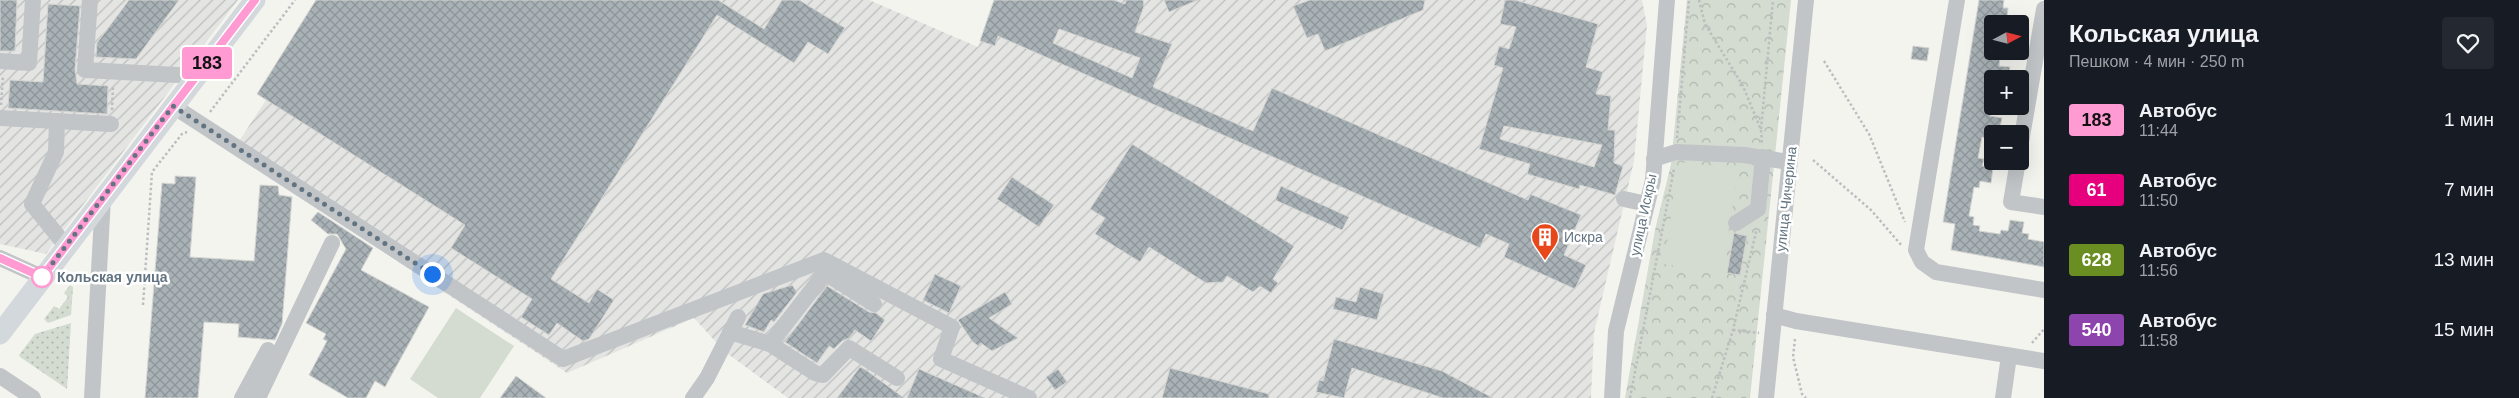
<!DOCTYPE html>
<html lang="ru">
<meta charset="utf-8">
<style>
body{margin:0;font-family:Helvetica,sans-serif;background:#242831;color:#f1f3f6;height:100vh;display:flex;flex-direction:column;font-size:19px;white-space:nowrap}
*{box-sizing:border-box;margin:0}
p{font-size:16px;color:#9ea1a6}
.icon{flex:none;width:28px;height:28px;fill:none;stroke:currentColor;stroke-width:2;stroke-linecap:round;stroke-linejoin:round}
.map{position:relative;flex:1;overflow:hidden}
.side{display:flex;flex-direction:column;background:#171b24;width:475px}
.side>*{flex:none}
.badge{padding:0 10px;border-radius:4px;font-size:18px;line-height:32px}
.needle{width:32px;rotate:83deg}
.controls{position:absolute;left:1984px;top:15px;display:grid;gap:10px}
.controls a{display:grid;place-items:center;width:45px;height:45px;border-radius:5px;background:#171b24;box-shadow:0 5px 20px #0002;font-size:25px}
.you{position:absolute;width:25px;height:25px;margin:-12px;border:4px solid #fff;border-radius:50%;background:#1a73e8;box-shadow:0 0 0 8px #1a73e833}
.map>.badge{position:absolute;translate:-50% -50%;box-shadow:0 0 0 2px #fff}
.round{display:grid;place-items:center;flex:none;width:52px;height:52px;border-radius:5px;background:#242831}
.overview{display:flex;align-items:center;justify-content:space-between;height:85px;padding:0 25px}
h1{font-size:24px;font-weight:800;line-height:38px}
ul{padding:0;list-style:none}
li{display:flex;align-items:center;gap:15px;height:70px;padding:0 25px}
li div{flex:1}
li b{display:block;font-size:19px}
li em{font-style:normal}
li .badge{min-width:55px;font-weight:700;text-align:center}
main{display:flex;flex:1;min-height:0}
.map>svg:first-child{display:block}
.industrial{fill:url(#industrial-furrows)}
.grass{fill:url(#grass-dots)}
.park{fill:url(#park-crowns)}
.pitch{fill:#d4dbd0}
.building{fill:url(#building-cross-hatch);stroke:#d5d5d2;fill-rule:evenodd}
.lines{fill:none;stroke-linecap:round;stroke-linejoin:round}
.path{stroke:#bbbdbf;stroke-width:2.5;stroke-dasharray:2.5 2.5;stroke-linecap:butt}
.minor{stroke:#c1c5c8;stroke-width:16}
.major{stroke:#d3d8dc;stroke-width:21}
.line-casing{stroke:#fff;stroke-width:11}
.line{stroke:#ff9ad2;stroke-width:8}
.walk{stroke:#627481;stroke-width:5;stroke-dasharray:0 9}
.stop-dot{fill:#fff;stroke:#ff9ad2;stroke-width:2.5}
.labels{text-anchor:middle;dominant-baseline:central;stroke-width:5;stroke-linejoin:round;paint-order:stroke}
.street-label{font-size:14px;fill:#627481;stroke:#fff}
.poi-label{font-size:14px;fill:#627481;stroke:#fff;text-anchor:start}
.stop-label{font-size:14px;font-weight:bold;fill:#627481;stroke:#fff;text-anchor:start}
</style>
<main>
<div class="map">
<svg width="2044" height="398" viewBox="0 0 2044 398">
<defs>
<pattern id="industrial-furrows" width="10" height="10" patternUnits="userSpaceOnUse" patternTransform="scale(1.25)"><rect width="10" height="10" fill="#e4e5e3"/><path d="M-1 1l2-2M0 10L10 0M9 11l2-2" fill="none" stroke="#bcbebd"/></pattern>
<pattern id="grass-dots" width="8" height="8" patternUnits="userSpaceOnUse" patternTransform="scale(1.25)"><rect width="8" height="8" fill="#d4dbd0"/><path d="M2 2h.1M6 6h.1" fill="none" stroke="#afb6ae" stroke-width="1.8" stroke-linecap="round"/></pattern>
<pattern id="park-crowns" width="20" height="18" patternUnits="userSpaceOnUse" patternTransform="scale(1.25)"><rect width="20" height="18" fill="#d4dbd0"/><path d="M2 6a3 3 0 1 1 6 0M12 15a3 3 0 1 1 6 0" fill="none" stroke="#afb6ae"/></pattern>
<pattern id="building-cross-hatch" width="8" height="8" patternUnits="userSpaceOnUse" patternTransform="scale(1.25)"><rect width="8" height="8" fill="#a9b2b6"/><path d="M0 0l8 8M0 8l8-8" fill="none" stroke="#8d9599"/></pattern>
</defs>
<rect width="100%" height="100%" fill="#f4f4ef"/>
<!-- industrial -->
<g class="industrial">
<path d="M0,0H238L46,254L0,244Z"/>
<path d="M316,0H869L978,47L994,0H1642L1647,25L1634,161L1594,333L1591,398H788L724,351L694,318L567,373L232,152L266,100L257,94Z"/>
</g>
<!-- grass -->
<g class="grass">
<path d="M70,285L73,287L71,315L48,323L44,319L54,306L59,309L68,297L64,293Z"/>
<path d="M71,323L67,389L20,357L19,355L35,334Z"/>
</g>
<!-- park -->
<path class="park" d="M1687,0H1791L1750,398H1625L1655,230L1671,164Z"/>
<!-- pitch -->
<g class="pitch">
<path d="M1679,162L1738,171L1722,273L1664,264Z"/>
<path d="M456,308L514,346L480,398H438L410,379Z"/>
</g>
<!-- building -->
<g class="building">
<path d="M0,0H17L15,51H0Z"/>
<path d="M129,0H179L136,59L96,57L97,43Z"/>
<path d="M316,0H718L764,29L782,0H799L845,28L828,54L808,42L794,63L717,15L551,279L589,303L597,289L614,300L589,339L583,341L557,323L549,335L521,317L532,299L451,248L465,225L257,94Z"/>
<path d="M994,0H1114L1125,4L1126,0H1143L1144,6L1135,32L1172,44L1153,87L1253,131L1272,88L1528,200L1530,194L1581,215L1564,255L1586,265L1575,289L1504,257L1509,244L1486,234L1480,248L998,36L995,46L980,41ZM1059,29L1140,58L1132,78L1053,43Z"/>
<path d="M1164,0H1198L1169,12Z"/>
<path d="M1310,0H1425L1423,10L1325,51L1318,34L1307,38L1293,6Z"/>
<path d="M1505,0H1515L1598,24L1586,67L1603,72L1596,94L1611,96L1608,130H1615L1614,163L1623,166L1615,195L1580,185L1579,189L1527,174L1530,164L1479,149L1503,68L1494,65L1499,46L1509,49L1516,27L1500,24ZM1504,126L1602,145L1594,167L1500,139Z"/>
<path d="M1979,0H2004L2003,8H2008L2006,24H1992V51H1996L1995,57L2000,58L1999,66L2010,67L2008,79H1992V87H1990L1987,107L1992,108L1990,116L2002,118L1999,132L1988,130L1987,138L1982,137L1978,158L1984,159L1982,166L1993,168L1991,183L1980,181L1979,188L1974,187L1969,216L1974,217L1973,225L1980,226L1979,231L2000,234L2001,230L2008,231L2010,220L2024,222L2022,233L2029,234L2028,239L2044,242V267L1951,250L1955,224L1943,222Z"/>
<path d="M48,4L80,6L75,69L77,84L108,86L107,114L8,108L10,80L43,82Z"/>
<path d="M1913,46L1929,48L1927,61L1911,59Z"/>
<path d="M1132,144L1294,246L1273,279L1278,283L1271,293L1260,286L1253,292L1227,276L1223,282L1206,283L1149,247L1140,262L1095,234L1105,218L1090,209Z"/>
<path d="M175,176L196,177L190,257L254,261L260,185L278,186L279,195L292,197L282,324L275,340L238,337L239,324L204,322L198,398H145L162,183L175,184Z"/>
<path d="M1012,177L1054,205L1039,227L997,199Z"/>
<path d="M1281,186L1349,217L1342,230L1275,200Z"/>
<path d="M318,212L373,248L361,270L429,307L385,387L375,381L366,398H348L309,375L327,341L323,339L326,334L306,323L346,249L337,234H328L311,220Z"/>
<path d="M1734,233L1747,236L1740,275L1727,273Z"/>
<path d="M935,274L961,286L949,313L923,300Z"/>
<path d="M792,285L797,292L774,322L771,320L764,332L745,325L763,294Z"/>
<path d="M827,286L869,312L876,313L885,320L871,341L855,330L849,338L842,341L834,349L829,346L817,363L785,342Z"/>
<path d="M1360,287L1384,294L1377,320L1333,309L1336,297L1356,302Z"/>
<path d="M1005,292L1012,304L989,318L1018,338L992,351L981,343L978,346L972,341L958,320Z"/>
<path d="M1334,339L1442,371L1493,398H1443L1352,368L1344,398L1316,392L1319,380L1323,381Z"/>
<path d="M860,367L866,370L904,398H837Z"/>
<path d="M1170,368L1269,394V398H1162Z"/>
<path d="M919,369L985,398H907Z"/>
<path d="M1058,369L1067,382L1055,390L1046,377Z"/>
<path d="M516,376L546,398H500Z"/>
</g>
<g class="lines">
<!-- path -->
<g class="path">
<path d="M1699,0L1705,24L1743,86L1761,130L1762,144"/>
<path d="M1824,61L1869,134L1905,222"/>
<path d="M1,105L3,75"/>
<path d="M112,110L113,85"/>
<path d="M210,112L295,0"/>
<path d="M1761,129L1773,0"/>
<path d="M1677,138L1689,0"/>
<path d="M1813,160L1871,210L1902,246"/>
<path d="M143,305L152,172L182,134L187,132"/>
<path d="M1733,330L1759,333"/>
<path d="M1795,339L1793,357L1802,394L1806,398"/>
<path d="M2032,343L2044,329"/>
<path d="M1630,398L1674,169"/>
<path d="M1712,398L1733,330L1757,228"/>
</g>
<!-- minor -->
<g class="minor">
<path d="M90,0L85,70L196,76"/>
<path d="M1957,0L1916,250L1922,262L1936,272L2044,290"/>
<path d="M0,61L29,63L33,0"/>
<path d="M173,106L563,359L824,260L952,327L941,359L1029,398"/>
<path d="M0,118L111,124"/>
<path d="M57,121L56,152L32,204L66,246"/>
<path d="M2020,148L2044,9"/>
<path d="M1654,159L1676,152L1744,155L1789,162"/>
<path d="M2018,161L2011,202L2044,207"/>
<path d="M1624,199L1647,204"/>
<path d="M1736,223L1758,209L1763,157"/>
<path d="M0,258L42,277"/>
<path d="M1774,315L1796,321L2044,361"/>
<path d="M730,332L770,344L825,273L874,304"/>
<path d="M770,344L815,373L823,375L849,348L897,378"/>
<path d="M0,376L33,398"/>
<path d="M92,398L103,198"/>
<path d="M242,398L268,350"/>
<path d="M258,398L332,243"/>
<path d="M693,398L707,378L738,317"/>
<path d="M1612,398L1616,331L1653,180L1667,0"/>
<path d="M1766,398L1806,0"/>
<path d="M2003,398L2009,356"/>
</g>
<!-- major -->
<path class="major" d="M0,334L255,0"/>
</g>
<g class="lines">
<!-- line casing -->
<g class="line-casing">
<path id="line" d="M0,258L42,277L255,0"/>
</g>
<!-- line -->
<use href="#line" class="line"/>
<!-- walk -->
<path class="walk" d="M42,277L173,106L432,274"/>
</g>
<!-- icons -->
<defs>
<g id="building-pin" transform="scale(1.4375)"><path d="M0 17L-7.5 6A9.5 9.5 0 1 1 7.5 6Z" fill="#e8471b" stroke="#fff"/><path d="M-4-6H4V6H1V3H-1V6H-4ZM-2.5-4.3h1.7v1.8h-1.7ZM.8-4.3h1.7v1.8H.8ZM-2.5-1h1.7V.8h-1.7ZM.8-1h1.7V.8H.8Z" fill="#fff"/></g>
</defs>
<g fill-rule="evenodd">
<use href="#building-pin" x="1545" y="237"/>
</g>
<!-- markers -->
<circle class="stop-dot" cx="42" cy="277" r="10"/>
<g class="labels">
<!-- street labels -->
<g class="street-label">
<text transform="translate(1786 199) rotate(-84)">улица Чичерина</text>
<text transform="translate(1643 215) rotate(-78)">улица Искры</text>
</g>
<!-- poi labels -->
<g class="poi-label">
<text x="1564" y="237">Искра</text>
</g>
<!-- stop labels -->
<g class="stop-label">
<text x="57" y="277">Кольская улица</text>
</g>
</g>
</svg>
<div class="controls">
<a><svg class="needle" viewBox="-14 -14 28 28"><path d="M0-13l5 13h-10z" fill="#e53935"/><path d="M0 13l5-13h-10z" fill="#9ea1a6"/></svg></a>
<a>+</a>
<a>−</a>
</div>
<div class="you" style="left:432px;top:274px"></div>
<b class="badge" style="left:207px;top:63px;background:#ff9ad2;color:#111">183</b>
</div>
<section class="side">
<div class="overview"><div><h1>Кольская улица</h1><p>Пешком · 4 мин · 250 m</p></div><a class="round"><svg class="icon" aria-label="heart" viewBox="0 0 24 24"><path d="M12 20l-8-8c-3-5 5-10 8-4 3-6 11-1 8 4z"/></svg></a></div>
<ul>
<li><span class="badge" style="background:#ff9ad2;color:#111">183</span><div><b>Автобус</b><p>11:44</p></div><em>1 мин</em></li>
<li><span class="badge" style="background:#e6007e;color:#fff">61</span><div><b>Автобус</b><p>11:50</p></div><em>7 мин</em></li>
<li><span class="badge" style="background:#6b8e23;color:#fff">628</span><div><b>Автобус</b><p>11:56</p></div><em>13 мин</em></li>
<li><span class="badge" style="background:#8e44ad;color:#fff">540</span><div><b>Автобус</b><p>11:58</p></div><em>15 мин</em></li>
</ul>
</section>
</main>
